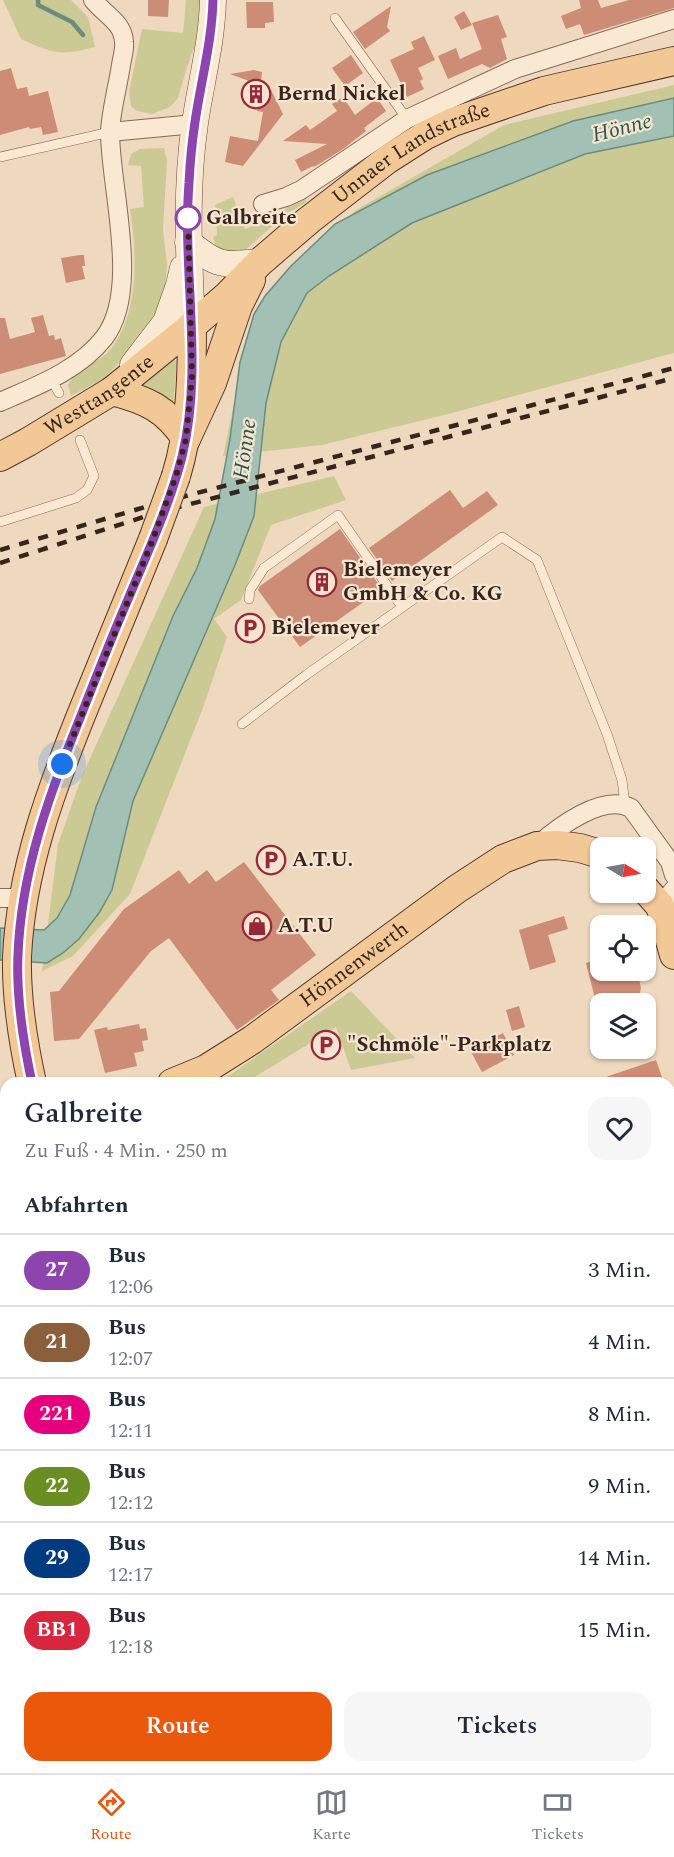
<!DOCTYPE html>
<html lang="de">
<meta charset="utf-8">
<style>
body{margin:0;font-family:Spectral,serif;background:#f6f6f7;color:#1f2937;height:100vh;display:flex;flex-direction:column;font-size:22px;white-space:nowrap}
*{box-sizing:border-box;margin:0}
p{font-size:20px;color:#747a83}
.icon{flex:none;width:33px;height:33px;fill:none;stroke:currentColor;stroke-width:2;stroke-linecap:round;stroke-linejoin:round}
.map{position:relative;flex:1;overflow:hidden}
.side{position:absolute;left:0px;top:1077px;width:675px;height:696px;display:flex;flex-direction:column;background:#fff;border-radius:18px 18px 0 0;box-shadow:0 2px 4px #0004}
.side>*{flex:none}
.badge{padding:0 12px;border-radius:20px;font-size:21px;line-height:39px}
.needle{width:39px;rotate:100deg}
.controls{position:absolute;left:590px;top:837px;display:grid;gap:12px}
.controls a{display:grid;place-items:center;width:66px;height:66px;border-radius:12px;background:#fff;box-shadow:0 2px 4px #0004;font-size:30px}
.you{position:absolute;width:30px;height:30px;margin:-15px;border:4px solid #fff;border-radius:50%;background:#1a73e8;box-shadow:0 0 0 9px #1a73e833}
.map>.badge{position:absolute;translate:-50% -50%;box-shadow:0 0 0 3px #fff}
h2{padding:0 24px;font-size:22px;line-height:54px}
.round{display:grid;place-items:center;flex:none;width:63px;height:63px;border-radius:18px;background:#f6f6f7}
.headline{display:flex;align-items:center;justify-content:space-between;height:102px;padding:0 24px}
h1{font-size:28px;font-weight:600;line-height:45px}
.action{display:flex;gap:12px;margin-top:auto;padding:12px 24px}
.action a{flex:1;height:69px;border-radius:18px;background:#ea580c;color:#fff;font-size:24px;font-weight:600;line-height:69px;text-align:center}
.action a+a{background:#f6f6f7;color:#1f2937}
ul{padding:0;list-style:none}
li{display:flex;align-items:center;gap:18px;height:72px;padding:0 24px;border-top:2px solid #e0e1e3}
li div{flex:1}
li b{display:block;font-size:22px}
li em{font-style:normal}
li .badge{min-width:66px;font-weight:700;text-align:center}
.tabs{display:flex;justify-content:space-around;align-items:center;height:84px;border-top:2px solid #e0e1e3;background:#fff;font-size:16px;color:#747a83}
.tabs a{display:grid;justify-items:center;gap:3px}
.tabs .on{color:#ea580c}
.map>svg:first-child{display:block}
.green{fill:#ccca94}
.water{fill:#a2c0b3;stroke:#6a8d7f;stroke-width:1.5}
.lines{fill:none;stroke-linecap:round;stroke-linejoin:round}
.stream{stroke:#6a8d7f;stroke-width:4.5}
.building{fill:#cc8c75}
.lane-casing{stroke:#866a58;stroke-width:10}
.street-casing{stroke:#866a58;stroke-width:20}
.secondary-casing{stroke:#684b3b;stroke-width:27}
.primary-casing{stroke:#54392c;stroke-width:30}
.lane{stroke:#f9e8d2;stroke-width:9}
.street{stroke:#f9e8d2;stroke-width:18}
.secondary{stroke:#f9e8d2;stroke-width:26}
.primary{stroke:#f2c896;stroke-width:28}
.rail{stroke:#36251c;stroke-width:4.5;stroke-dasharray:10 10;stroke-linecap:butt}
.primary-bridge-casing{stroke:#54392c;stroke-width:30;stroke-linecap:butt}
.primary-bridge{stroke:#f2c896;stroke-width:28}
.line-casing{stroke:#fff;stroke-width:14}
.line{stroke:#8e44ad;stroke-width:9}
.walk{stroke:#36251c;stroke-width:6;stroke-dasharray:0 10.8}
.stop-dot{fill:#fff;stroke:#8e44ad;stroke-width:3}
.labels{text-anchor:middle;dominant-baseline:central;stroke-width:4.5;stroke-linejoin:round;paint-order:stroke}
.poi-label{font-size:21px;font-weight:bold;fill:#36251c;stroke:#f5e4cf;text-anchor:start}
.street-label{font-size:21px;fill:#36251c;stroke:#f5e4cf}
.stop-label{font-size:21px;font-weight:bold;fill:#36251c;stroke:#f5e4cf;text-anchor:start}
.water-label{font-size:22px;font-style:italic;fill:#2b564d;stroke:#f5e4cf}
</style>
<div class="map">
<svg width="674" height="1773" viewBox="0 0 674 1773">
<rect width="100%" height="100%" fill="#eed9bf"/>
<!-- green -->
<g class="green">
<path d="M3,0H71L88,17L95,47C60,56 54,54 21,39Z"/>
<path d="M186,0H205L203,34L196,43L189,61L178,98L170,107L152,114L137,111L131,106L129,92L142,29L183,33Z"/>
<path d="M674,85V353L452,413L322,445L223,456L245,352L275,287L356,210L504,125Z"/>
<path d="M164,148L167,160L163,229L167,264L165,289L158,312L124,358L103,379L71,396L68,385C70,382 73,376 76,374C84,365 98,362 107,353C140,319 137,252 130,209L144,207L141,166L128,165L131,154L140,149Z"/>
<path d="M233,197L245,229L276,217L291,204L304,198L307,202L286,214L243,252H217L213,237L217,235L215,205Z"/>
<path d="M174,360L177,361L173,408L137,389Z"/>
<path d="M334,476L346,500L271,525L241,600L214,619L227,637L204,705L130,894L73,956L42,971L58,844L82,776L204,507Z"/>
<path d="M351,991L415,1058L351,1070L336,1027L245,1083H210L231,1074Z"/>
</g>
<!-- water -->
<path class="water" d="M674,98V136L585,154L412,223L329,276L307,293L281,342L266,403L254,516L235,565L133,801L112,890L99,913L79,939L63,953L47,963L0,960V928L44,930L57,918L70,895L96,807L173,616L197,568L215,519L230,439L240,362L254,314L265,296L290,267L335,224L427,175L573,121Z"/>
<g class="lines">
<!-- stream -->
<path class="stream" d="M38,0V5L72,22L83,35"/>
</g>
<!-- building -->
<g class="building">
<path d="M148,0H169L168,17L148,16Z"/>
<path d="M579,0H598L601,8L629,0H674V8L584,35L580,24L566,29L561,16L581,8Z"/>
<path d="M246,2H273L274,22L265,23V28H247Z"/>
<path d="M391,6L387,27L390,31L365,49L353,32Z"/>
<path d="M464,11L472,25L461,30L454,17Z"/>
<path d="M498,15L507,37L501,39L507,59L490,68L482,64L448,79L438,56L456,48L460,59L482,49L472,23Z"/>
<path d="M424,36L435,60L418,68L423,79L420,81L424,89L407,97L390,60L414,49L411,42Z"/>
<path d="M351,55L363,73L345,86L332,68Z"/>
<path d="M11,68L17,89L27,87L29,96L48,91L58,132L43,135L41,127L30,129L29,127L0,135V71Z"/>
<path d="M254,70L262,72L260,89L271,90L283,114L243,166L225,162L230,136L258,141L263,112L257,111L259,100L246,98L249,81L230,74Z"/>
<path d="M343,97L355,115L377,98L386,111L364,128L366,131L343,149L314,167L313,166L301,172L295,160L327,144L283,141L306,125L310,130L337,111L332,104Z"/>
<path d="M80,255H84L85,266H82L85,279L66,283L61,258Z"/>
<path d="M43,315L49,336L54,335L55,340L61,338L66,356L0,374V318H5L10,339L35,332L31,318Z"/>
<path d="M450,490L463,508L487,491L498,505L392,581L369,548Z"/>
<path d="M340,529L382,589L300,647L258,590L260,586Z"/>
<path d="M244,862L316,955L271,990L279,1000L237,1030L169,938L151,951L79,1039L54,1041L50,992L59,991L124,909L179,870L189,884L207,870L216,882Z"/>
<path d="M564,916L568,929L548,935L556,962L530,970L519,930Z"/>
<path d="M599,959L600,970H637L641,988L639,997L633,994L604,1001L597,1006L586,963Z"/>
<path d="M519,1006L525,1027L512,1031L506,1010Z"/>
<path d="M139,1024L140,1029L146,1028L148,1040L142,1041L144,1051L134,1053L137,1066L105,1073L94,1030L107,1027L108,1030Z"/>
<path d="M503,1033L514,1055L482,1072L470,1050Z"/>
<path d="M656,1060L664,1083H594V1081Z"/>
</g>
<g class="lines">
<!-- lane casing -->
<g class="lane-casing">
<g id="lane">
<path d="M335,18L407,119"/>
<path d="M0,157L110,132"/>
<path d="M51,379L59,393"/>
<path d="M0,522L76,498L87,490L94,476L80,440"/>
<path d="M249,599L250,590L264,568L338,515L402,607"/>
<path d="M242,724L306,675L502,537L537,560L607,734L622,780L625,804"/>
<path d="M0,1406L6,1413"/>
<path d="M638,1767L640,1773"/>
<path d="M230,1773L231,1767"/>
</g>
</g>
<!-- street casing -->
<g class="street-casing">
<g id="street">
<path d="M110,132L195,124"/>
<path d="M263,204L286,197L301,190L407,119L515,69L674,19"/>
<path d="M0,402C36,386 78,371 104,338C141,290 110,188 110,132C111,110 118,86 121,65C122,58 125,49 124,42C123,22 105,15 93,0"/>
<path d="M537,846C558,827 603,793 631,808L670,862L674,875"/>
<path d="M0,898H24"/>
<path d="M660,906L674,889"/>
<path d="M0,1120L6,1118"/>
<path d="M0,1387L6,1381"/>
<path d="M0,1524L6,1533"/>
<path d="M669,1578L674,1577"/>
<path d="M0,1668L6,1664"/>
<path d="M354,1767L355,1773"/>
<path d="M79,1773L86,1767"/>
</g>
</g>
<!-- secondary casing -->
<g class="secondary-casing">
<g id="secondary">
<path d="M188,242C217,266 223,266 260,262"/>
<path d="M192,326C189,258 185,191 195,123C201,82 212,42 213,0"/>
<path d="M133,365L166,322L179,285L183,268"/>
</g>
</g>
<!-- primary casing -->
<g class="primary-casing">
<g id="primary">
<path d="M112,391C146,400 166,408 186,439"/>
<path d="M186,439L212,383L238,306L251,280"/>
<path id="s1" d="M0,457L28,442L112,391L192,326L228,295L260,262L309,220L388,159L424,136L453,122L544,91L674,61"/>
<path d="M176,476C191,427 192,376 192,326"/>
<path d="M645,889L660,906L674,955"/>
<path d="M32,1083C23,1042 16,999 17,957C21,869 52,787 84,708C107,651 130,595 153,539"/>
<path id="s2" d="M172,1083L206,1069L252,1040L457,889L503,859L537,846L557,845L580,848L600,854"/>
<path d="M669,1127L674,1121"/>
</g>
</g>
<!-- lane -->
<use href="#lane" class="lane"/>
<!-- street -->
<use href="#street" class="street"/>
<!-- secondary -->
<use href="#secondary" class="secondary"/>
<!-- primary -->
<use href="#primary" class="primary"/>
<!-- rail -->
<g class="rail">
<path d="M178,498L674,368"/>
<path d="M0,550L152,505"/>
<path d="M0,563L156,513L674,378"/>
</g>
<!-- primary-bridge casing -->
<g class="primary-bridge-casing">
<path id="primary-bridge" d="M153,539L176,476"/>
</g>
<!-- primary-bridge -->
<use href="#primary-bridge" class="primary-bridge"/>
</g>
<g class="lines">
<!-- line casing -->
<g class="line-casing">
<path id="line" d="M32,1083C23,1041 16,998 18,955C21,872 49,795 80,718C95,680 110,641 126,604C146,556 169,507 182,457C204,367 182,274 189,183C190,163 192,142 195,122C201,81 212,41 213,0"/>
</g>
<!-- line -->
<use href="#line" class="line"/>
<!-- walk -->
<path class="walk" d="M62,764L153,539L176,476L186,439L192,377L188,218"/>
</g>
<!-- icons -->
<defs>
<g id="building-ring" transform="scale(1.5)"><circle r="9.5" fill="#f5e4cf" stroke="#962839" stroke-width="1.5"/><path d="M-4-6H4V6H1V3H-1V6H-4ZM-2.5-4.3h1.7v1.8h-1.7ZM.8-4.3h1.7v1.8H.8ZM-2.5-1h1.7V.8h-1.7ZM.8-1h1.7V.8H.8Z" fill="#962839"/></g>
<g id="parking-ring" transform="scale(1.5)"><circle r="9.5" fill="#f5e4cf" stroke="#962839" stroke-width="1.5"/><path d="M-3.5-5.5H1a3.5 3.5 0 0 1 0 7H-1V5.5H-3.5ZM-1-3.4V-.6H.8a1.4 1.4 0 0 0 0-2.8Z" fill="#962839"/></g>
<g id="shop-ring" transform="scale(1.5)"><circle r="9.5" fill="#f5e4cf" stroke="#962839" stroke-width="1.5"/><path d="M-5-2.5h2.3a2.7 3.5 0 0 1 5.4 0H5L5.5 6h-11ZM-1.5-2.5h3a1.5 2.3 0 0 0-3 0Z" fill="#962839"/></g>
</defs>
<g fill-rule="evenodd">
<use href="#building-ring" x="256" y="94"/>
<use href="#building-ring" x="322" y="582"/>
<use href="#parking-ring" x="250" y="628"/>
<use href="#parking-ring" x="271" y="860"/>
<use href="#shop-ring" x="257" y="926"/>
<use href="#parking-ring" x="326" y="1045"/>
</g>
<!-- markers -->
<circle class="stop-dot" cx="188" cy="218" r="12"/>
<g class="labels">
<!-- poi labels -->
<g class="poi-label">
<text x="277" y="94">Bernd Nickel</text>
<text x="343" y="570">Bielemeyer<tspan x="343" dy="24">GmbH &amp; Co. KG</tspan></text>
<text x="271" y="628">Bielemeyer</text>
<text x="292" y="860">A.T.U.</text>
<text x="278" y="926">A.T.U</text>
<text x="347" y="1045">"Schmöle"-Parkplatz</text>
</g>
<!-- street labels -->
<g class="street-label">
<text stroke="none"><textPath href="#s1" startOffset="514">Unnaer Landstraße</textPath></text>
<text stroke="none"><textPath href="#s1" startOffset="117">Westtangente</textPath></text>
<text stroke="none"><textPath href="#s2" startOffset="218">Hönnenwerth</textPath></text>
</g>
<!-- stop labels -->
<g class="stop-label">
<text x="206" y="218">Galbreite</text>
</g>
<!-- water labels -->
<g class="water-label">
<text transform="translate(622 128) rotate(-14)">Hönne</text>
<text transform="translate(245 449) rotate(-82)">Hönne</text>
</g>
</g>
</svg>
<div class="controls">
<a><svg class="needle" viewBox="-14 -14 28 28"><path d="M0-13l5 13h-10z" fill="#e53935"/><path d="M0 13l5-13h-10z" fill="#747a83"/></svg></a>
<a><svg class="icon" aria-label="locate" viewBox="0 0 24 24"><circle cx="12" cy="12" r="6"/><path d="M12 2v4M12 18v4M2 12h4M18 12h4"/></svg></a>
<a><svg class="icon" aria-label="layers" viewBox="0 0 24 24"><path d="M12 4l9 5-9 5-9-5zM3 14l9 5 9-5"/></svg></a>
</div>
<div class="you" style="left:62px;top:764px"></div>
<section class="side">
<div class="headline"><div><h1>Galbreite</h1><p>Zu Fuß · 4 Min. · 250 m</p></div><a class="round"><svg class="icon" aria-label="heart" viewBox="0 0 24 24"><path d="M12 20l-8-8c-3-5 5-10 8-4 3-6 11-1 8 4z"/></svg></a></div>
<h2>Abfahrten</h2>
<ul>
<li><span class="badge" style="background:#8e44ad;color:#fff">27</span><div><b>Bus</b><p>12:06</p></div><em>3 Min.</em></li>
<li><span class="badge" style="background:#8b5e3c;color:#fff">21</span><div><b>Bus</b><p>12:07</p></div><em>4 Min.</em></li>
<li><span class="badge" style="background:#e6007e;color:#fff">221</span><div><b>Bus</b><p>12:11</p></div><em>8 Min.</em></li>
<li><span class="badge" style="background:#6b8e23;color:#fff">22</span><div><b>Bus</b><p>12:12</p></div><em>9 Min.</em></li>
<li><span class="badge" style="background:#003b80;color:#fff">29</span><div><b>Bus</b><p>12:17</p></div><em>14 Min.</em></li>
<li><span class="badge" style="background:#d7263d;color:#fff">BB1</span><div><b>Bus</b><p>12:18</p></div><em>15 Min.</em></li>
</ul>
<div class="action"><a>Route</a><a>Tickets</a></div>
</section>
</div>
<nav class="tabs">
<a class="on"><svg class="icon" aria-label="directions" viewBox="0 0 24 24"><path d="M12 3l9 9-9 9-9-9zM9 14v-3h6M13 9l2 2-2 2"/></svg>Route</a>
<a><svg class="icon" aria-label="map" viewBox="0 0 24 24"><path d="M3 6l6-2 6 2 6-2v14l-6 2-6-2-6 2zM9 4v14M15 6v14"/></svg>Karte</a>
<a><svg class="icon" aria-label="tickets" viewBox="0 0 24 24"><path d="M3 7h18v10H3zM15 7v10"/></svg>Tickets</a>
</nav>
